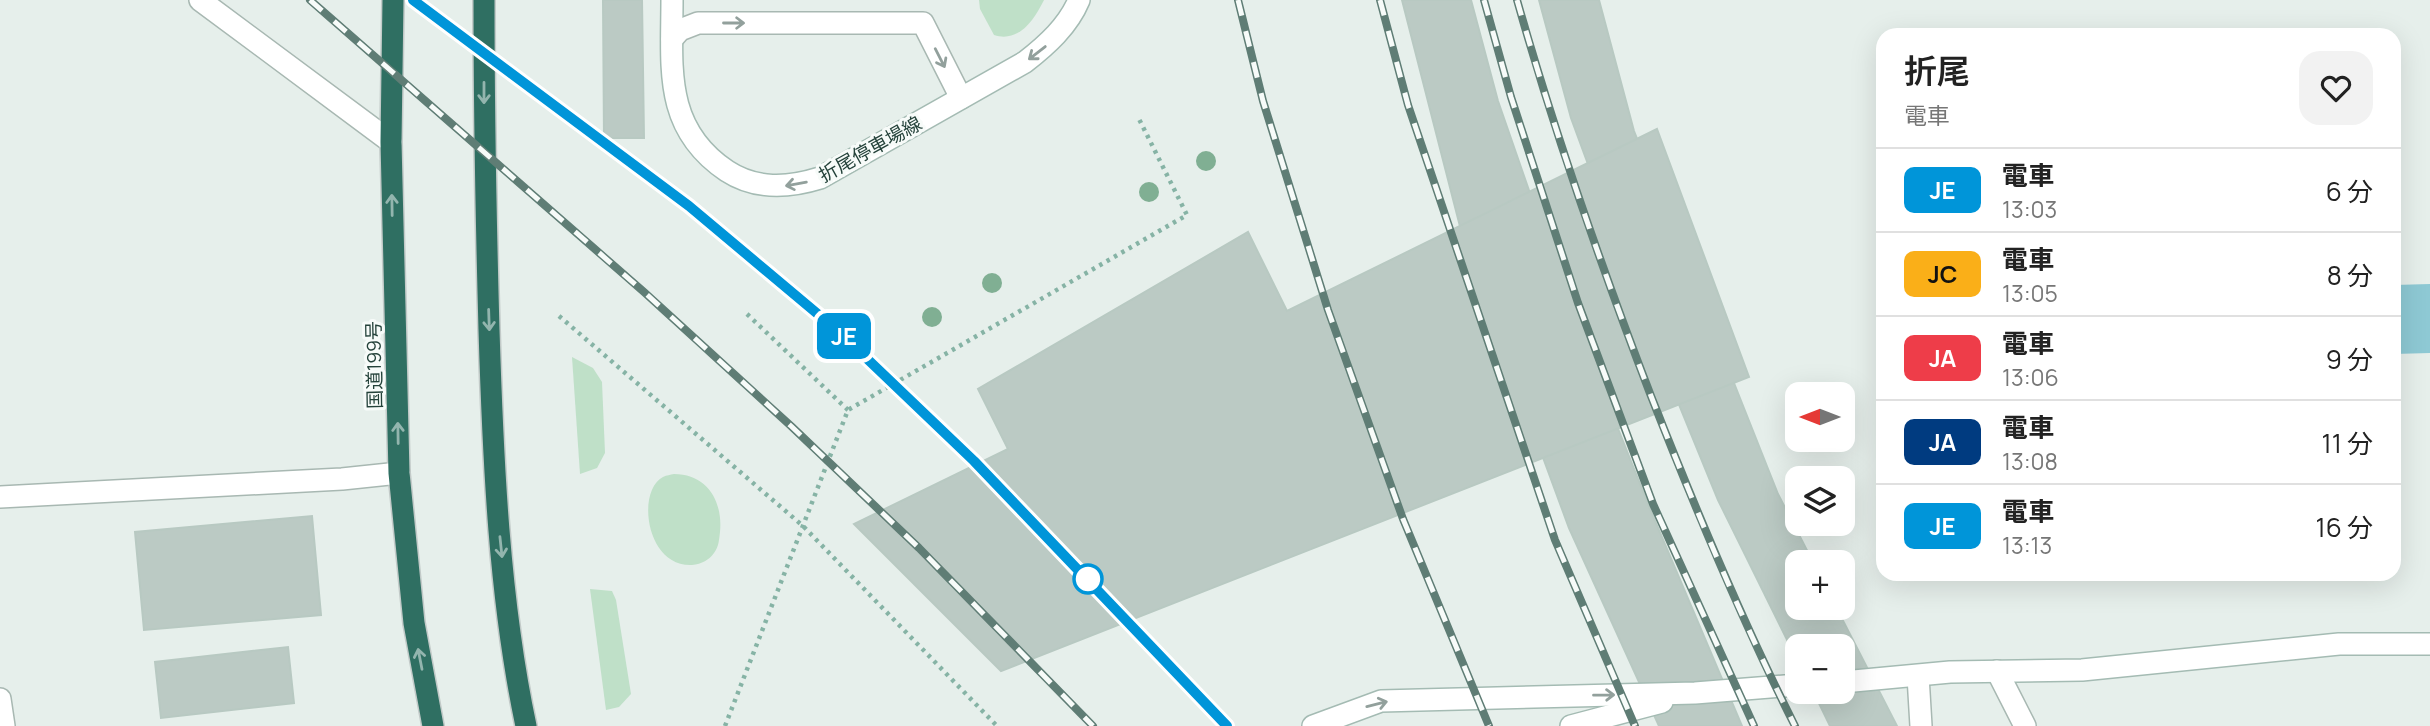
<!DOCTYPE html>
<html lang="ja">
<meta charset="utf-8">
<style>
body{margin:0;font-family:Manrope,"Noto Sans JP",sans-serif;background:#f2f2f2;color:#222;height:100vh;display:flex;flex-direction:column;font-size:26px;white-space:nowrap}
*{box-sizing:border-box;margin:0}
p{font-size:23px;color:#767676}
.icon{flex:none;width:38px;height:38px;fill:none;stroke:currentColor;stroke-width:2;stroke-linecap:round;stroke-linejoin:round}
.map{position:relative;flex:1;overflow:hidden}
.details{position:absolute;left:1876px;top:28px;width:525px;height:553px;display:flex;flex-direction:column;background:#fff;border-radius:21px;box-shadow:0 7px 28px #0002}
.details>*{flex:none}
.badge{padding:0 14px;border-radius:10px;font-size:24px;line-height:46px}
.needle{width:46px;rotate:270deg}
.buttons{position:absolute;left:1785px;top:382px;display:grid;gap:14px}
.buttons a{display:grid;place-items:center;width:70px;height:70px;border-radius:14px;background:#fff;box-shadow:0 7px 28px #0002;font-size:35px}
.map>.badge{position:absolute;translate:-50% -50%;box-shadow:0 0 0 4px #fff}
.round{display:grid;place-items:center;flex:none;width:74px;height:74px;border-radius:21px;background:#f2f2f2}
.head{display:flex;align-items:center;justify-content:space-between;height:119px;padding:0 28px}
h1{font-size:33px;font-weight:600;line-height:52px}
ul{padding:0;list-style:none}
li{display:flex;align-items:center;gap:21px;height:84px;padding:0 28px;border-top:2px solid #e0e0e0}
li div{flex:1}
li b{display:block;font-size:26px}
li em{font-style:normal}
li .badge{min-width:77px;font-weight:700;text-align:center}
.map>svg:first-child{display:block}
.green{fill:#bfe0c8}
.water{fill:#8ec9d4}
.building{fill:#bbcac4;stroke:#b8c9c2;stroke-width:2}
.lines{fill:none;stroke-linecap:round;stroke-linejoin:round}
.lane-casing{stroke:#a8b8b2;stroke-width:24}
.street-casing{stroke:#a8b8b2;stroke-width:24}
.secondary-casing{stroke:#a4bbb3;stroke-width:24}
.highway-casing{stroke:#c2cac8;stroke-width:24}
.path{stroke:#86b3a5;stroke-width:4.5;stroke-dasharray:3.5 5;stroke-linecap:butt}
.lane{stroke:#fff;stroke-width:21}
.street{stroke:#fff;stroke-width:21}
.secondary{stroke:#fff;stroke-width:21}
.highway{stroke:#2f6f62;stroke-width:21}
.rail-casing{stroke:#5f7d75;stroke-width:8}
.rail{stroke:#f7fbf9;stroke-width:5;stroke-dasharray:16;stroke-linecap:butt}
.tree{fill:#80af93}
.oneway{stroke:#92a09c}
.oneway2{stroke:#93b5ae}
.line-casing{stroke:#fff;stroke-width:16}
.line{stroke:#0095d9;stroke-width:10}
.stop-dot{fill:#fff;stroke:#0095d9;stroke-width:3.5}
.labels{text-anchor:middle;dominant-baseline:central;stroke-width:6;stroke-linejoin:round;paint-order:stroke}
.street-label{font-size:19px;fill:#24423a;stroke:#f7fbf9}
</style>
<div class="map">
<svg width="2430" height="726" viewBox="0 0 2430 726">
<rect width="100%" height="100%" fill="#e6efeb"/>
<!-- green -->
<g class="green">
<path d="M979,0H1044C1034,20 1019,43 994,35L980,9Z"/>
<path d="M572,357L593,368L602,382L605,453L597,468L580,474Z"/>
<path d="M674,474C707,474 723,501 720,532C719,540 719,546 714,553C709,560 702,564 692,565C646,567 636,491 663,477C667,475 670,475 674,474Z"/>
<path d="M590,589L612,591L616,600L631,694L619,707L606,710Z"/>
</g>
<!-- water -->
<path class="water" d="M2430,284V353L2394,354V285Z"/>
<!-- building -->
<g class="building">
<path d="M603,0H642L644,138H604Z"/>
<path d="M1402,0H1471L1498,101L1568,303L1650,509L1742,726H1659L1569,528L1465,246Z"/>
<path d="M1539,0H1599L1634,131L1778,494L1813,562H1797V607H1836L1897,726H1830L1813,691H1843V646H1797V660L1718,500L1655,346L1571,118Z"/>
<path d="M1657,129L1749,377L1001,671L854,524L1008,449L978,389L1248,232L1287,311Z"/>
<path d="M312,516L321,615L144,630L135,532Z"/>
<path d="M288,647L294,703L161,718L155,662Z"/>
</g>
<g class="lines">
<!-- lane casing -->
<g class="lane-casing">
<path id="lane" d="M672,39L680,30L698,23H923L961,98"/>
</g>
<!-- street casing -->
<g class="street-casing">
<g id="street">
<path d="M200,0L391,142"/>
<path d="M0,497L342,479L399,473"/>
<path d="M1997,671L2025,726"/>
<path d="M1918,676L1921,726"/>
<path d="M0,699L4,726"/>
</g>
</g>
<!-- secondary casing -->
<g class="secondary-casing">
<g id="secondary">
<path d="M672,0C672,68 663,128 727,171C756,190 788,188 820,178L1025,62C1047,45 1068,26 1079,0"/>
<path d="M1843,682L1950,672L2082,670L2339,644H2430"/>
<path d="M1313,726L1381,701L1695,693L1797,685"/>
<path d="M1571,726L1662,702"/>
</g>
</g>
<!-- highway casing -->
<g class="highway-casing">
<g id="highway">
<path d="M393,0L391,142L399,473L414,623L433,726"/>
<path d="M484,0C484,110 486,220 489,330C493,460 499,599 526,726"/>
</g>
</g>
<!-- path -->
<g class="path">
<path d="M747,314L848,410"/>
<path d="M559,316L803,526L997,726"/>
<path d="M725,726L848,410L1187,215L1139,119"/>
</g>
<!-- lane -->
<use href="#lane" class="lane"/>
<!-- street -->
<use href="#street" class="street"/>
<!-- secondary -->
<use href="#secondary" class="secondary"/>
<!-- highway -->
<use href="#highway" class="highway"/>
<!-- rail casing -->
<g class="rail-casing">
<g id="rail">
<path d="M310,0L644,292L791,426L919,548L1093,726"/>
<path d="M413,0L689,206L838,331L974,461L1227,726"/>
<path d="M1238,0L1263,101L1328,310L1403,519L1489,726"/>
<path d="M1380,0L1408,105L1555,540L1635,726"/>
<path d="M1484,0L1511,97L1578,303L1653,504L1754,726"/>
<path d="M1517,0C1555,134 1601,266 1651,396C1695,508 1741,619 1795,726"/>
</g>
</g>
<!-- rail -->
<use href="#rail" class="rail"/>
</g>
<!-- trees -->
<g class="tree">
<circle cx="1206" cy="161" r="10"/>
<circle cx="1149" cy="192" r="10"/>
<circle cx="992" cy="283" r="10"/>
<circle cx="932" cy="317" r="10"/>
</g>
<!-- one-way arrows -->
<defs><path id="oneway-shaft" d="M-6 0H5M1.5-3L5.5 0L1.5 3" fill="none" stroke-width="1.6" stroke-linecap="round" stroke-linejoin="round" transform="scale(1.75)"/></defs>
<g class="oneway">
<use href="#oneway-shaft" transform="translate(734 23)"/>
<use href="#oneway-shaft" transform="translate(1037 53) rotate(142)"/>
<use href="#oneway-shaft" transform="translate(940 58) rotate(63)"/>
<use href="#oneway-shaft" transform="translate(796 184) rotate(170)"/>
<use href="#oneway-shaft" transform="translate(1604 695) rotate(-1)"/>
<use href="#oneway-shaft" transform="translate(1377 704) rotate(-14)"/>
</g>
<g class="oneway2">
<use href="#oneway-shaft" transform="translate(484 93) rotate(90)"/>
<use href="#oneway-shaft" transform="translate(392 205) rotate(-91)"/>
<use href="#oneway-shaft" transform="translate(489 320) rotate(88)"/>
<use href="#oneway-shaft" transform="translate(398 433) rotate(-91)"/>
<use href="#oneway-shaft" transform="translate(501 547) rotate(84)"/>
<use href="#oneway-shaft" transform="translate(420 659) rotate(-101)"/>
</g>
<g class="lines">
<!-- line casing -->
<g class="line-casing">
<path id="line" d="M413,0L689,206L838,331L974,461L1227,726"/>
</g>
<!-- line -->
<use href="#line" class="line"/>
</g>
<!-- markers -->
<circle class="stop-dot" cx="1088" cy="579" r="14"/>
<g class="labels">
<!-- street labels -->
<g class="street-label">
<text transform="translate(870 149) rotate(-29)">折尾停車場線</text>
<text transform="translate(374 365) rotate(-91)">国道199号</text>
</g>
</g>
</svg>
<div class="buttons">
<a><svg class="needle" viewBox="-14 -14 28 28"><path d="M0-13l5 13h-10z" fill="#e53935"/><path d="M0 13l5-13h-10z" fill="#767676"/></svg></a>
<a><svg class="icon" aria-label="layers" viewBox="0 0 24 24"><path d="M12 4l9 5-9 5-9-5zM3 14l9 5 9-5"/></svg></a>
<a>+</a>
<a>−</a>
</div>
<b class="badge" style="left:844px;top:336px;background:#0095d9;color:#fff">JE</b>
<section class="details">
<div class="head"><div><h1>折尾</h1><p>電車</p></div><a class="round"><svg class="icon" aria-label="heart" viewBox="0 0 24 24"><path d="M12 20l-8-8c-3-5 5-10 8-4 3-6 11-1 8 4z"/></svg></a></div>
<ul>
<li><span class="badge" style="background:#0095d9;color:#fff">JE</span><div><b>電車</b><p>13:03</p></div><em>6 分</em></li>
<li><span class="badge" style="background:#faaf18;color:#111">JC</span><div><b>電車</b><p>13:05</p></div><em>8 分</em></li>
<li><span class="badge" style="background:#ee3d49;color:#fff">JA</span><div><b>電車</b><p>13:06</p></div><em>9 分</em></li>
<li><span class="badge" style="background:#003b80;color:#fff">JA</span><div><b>電車</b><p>13:08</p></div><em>11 分</em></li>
<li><span class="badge" style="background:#0095d9;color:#fff">JE</span><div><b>電車</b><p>13:13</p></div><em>16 分</em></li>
</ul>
</section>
</div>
